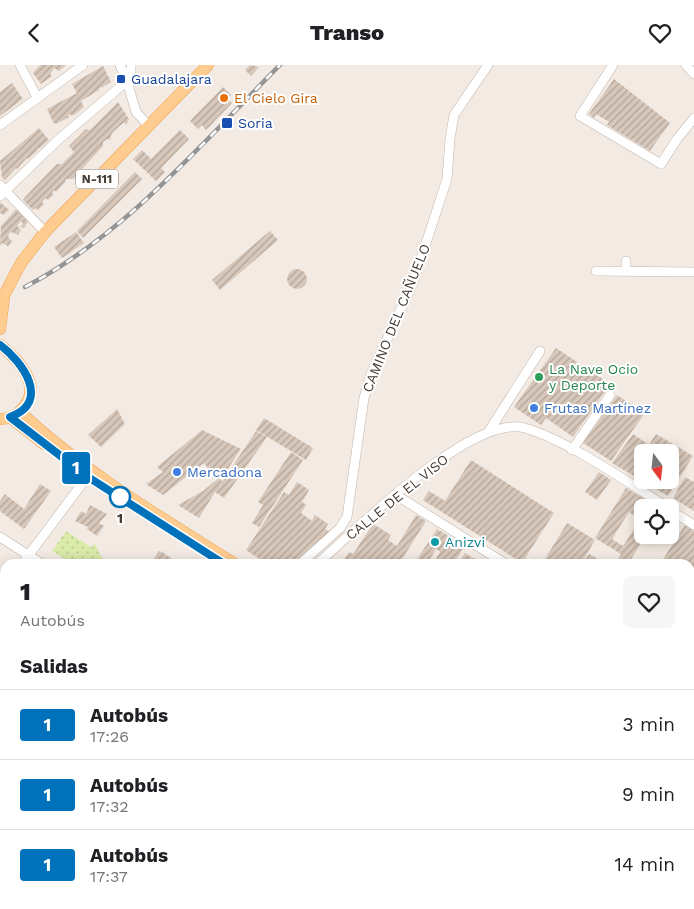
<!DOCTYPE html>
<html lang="es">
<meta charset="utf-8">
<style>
body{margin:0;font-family:"Work Sans",sans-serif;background:#f6f6f6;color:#202124;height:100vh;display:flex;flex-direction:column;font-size:19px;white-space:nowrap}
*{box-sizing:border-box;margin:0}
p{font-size:16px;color:#757577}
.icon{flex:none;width:28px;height:28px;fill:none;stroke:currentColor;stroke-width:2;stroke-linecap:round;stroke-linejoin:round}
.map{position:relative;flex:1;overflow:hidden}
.sheet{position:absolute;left:0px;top:494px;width:695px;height:351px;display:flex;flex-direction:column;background:#fff;border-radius:15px 15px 0 0;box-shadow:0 2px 12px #0003}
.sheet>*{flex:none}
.badge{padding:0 10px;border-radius:4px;font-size:18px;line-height:32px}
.needle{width:32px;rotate:165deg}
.fabs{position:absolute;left:634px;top:379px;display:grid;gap:10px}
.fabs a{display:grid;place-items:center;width:45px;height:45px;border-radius:8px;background:#fff;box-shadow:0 2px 12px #0003;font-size:25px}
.map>.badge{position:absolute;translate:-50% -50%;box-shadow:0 0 0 2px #fff}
h2{padding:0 20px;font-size:19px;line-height:45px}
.round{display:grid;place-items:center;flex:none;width:52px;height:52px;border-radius:8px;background:#f6f6f6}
.headline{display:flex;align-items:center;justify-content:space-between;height:85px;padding:0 20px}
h1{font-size:24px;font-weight:800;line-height:38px}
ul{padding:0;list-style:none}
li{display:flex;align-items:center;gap:15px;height:70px;padding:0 20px;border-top:1px solid #e0e0e0}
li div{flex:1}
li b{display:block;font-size:19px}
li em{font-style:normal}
li .badge{min-width:55px;font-weight:700;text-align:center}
header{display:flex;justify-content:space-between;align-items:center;height:65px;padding:0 20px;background:#fff;font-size:22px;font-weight:800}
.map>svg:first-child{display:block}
.grass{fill:url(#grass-dots)}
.garden{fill:#d9eaa9}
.building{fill:url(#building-hatch);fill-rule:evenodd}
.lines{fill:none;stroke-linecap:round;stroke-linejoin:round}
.minor-casing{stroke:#c2b4a9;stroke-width:10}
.major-casing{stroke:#eba559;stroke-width:12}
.minor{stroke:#fff;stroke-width:9}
.major{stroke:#ffcc90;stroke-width:11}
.rail-casing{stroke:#949494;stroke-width:4.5}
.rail{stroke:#fff;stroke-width:2.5;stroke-dasharray:8;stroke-linecap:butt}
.line-casing{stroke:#fff;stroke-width:11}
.line{stroke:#0072bc;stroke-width:8}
.transit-dot{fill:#1a4fb4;stroke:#fff;stroke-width:2}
.food-dot{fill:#e8710a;stroke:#fff;stroke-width:2}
.leisure-dot{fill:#2e9e5b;stroke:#fff;stroke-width:2}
.shop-dot{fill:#3f7fe0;stroke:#fff;stroke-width:2}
.stop-dot{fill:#fff;stroke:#0072bc;stroke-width:2.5}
.culture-dot{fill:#0f9aa8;stroke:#fff;stroke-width:2}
.labels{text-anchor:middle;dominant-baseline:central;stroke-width:4;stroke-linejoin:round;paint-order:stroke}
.shield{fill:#fff;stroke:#7d7670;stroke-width:1}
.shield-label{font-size:12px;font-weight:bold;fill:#453b33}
.transit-label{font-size:14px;fill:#164399;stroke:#fff;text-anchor:start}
.food-label{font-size:14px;fill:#c56008;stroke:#fff;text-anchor:start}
.street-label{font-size:14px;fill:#453b33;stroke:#fff}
.leisure-label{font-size:14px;fill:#27864d;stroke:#fff;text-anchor:start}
.shop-label{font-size:14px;fill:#366cbe;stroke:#fff;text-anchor:start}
.stop-label{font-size:14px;font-weight:bold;fill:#453b33;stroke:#fff}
.culture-label{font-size:14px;fill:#0d838f;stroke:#fff;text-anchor:start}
</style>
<header><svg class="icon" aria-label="back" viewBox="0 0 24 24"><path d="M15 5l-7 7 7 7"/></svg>Transo<svg class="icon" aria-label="heart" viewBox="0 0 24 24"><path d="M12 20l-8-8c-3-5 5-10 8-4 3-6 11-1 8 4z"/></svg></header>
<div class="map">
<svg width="694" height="844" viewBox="0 0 694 844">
<defs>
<pattern id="grass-dots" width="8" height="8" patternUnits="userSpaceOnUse" patternTransform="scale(1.25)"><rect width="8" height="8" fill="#d9eaa9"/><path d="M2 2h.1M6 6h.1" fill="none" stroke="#bcca92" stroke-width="1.8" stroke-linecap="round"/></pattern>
<pattern id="building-hatch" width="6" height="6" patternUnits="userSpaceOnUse" patternTransform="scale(1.25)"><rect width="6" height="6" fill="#d8c8bb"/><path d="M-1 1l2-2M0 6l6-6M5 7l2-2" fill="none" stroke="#b1a499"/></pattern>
</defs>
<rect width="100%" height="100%" fill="#f3ebe3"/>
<!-- grass -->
<path class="grass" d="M66,466L91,482L95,479L105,499H73L52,486Z"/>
<!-- garden -->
<path class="garden" d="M690,805L694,808V844H676L674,840H690Z"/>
<!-- building -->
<g class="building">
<path d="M40,0H66L59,6L54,3L50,9L52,11L41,19L33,8Z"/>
<path d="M250,0L259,2L251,11L245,5Z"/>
<path d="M103,1L111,17L101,23L100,22L99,25L81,36L84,42L78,47L72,51L70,49L68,50L69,52L56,59L53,57L47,44L77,28L72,19Z"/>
<path d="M614,14L670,58L650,86L607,60L609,57L596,49L594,53L589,49Z"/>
<path d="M12,18L23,34L0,51V27Z"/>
<path d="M223,22L231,30L228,34L232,38L206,65L202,60L198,64L190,56Z"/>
<path d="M118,37L130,56L127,54L128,57L126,60L124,57L112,68L110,75L107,74L103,77V81L73,114H66L65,117L56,127L54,125L52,128L54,129L48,135L46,133L42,137L44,139L38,145L36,143L33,145L23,135L26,131L57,99H62L74,87L69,81L86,64L90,65Z"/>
<path d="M39,63L49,75L39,84L38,83L37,86L28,94L27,93L17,104L16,103L5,115L2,113L0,96Z"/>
<path d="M180,65L189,74L161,103L165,107L156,116L133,94L142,85L151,94Z"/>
<path d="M135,107L142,114L83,173L77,166Z"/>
<path d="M0,137L9,145L4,150L0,148Z"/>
<path d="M16,144L28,157L24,163L20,162L23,159L21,156L17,161L21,165L18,170L11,167L9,169L8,172L12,176L8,181L2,178L0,180L1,161Z"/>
<path d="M270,166L278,175L220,225L212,215Z"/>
<path d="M76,167L84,178L62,193L54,182Z"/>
<circle cx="297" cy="214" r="10"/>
<path d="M556,283L610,319L573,372L546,353L541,360L514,342Z"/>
<path d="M617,330L645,348L611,396L583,378Z"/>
<path d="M117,344L125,359L101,382L88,370Z"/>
<path d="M264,353L313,383L306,395L256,365Z"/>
<path d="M202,365L241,384L225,408L216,414L204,398L163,430L146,419L163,407L157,402Z"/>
<path d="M256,366L267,372L224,433L215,427L199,453L178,440L203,426L219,413L222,416L218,423Z"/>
<path d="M633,369L649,380L656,369L693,391L668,431L612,398ZM642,388H670V415H642Z"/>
<path d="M291,387L303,395L259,462L252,458L263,440L258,437Z"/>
<path d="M471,395L554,448L522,498L423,435L429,426L445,436Z"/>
<path d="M599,407L611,415L597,435L585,427Z"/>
<path d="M685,412L694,417V446L673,433Z"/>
<path d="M297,417L309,425L302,437L306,440L301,448L312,456L315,450L328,459L325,464L330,467L294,499H267L246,485L284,427L289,430Z"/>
<path d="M40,419L51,426L24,464L0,446V436L5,429L24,444Z"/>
<path d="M626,423L646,435L635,451L629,447L612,474L623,481L642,452V470H646L630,496L634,499H615L621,489L595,473Z"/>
<path d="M90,440L107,449L99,458L104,461L97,471L87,464L88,462L75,456L81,446L86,449Z"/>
<path d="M416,450L426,456L399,499H341L349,487L353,489L373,459L391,470L388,475L397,481Z"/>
<path d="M567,458L595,475L581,499H542Z"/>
<path d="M685,460L694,466V507L690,513V499H660Z"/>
<path d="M437,464L465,481L453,499H433L440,487L436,484L427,499H414Z"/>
<path d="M159,486L162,487L180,499H155L153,495Z"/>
<path d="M465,488L483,499H458Z"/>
<path d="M589,489L596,493L592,499H582Z"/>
<path d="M690,534L694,536V548L690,546Z"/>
<path d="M694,567V584L690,582V573Z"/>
<path d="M0,582L5,584V634L0,635Z"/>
<path d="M5,655V678L0,672V658Z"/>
<path d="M694,656V707L691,708L690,662Z"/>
<path d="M690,733L694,736L690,747Z"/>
<path d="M10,840H50L52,844H9L7,841Z"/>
<path d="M106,840H147L149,844H94Z"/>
<path d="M175,840H214L212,844H181Z"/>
<path d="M229,840H245L242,844H227Z"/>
<path d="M262,840H309L314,844H269Z"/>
<path d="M322,840H349L346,844H320Z"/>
<path d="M380,840H397L398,844H382Z"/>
<path d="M436,840H460L461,844H437Z"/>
<path d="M511,840H537L527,844H501Z"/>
<path d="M596,840H632L623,844H586Z"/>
<path d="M651,840H668L669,844H653Z"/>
</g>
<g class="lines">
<!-- minor casing -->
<g class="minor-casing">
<g id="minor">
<path d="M20,0L37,32"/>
<path d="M120,0L127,16L136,47L149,61"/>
<path d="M613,0L580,51L661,99L677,74L694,53"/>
<path d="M686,0L694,9"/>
<path d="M0,60L83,0"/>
<path d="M0,120L45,167"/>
<path d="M0,131L58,75L127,16L131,10V0"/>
<path d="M626,196V206"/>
<path d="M596,206L694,207"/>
<path d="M489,366L540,286"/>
<path d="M572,385L610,330"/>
<path d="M396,430L506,499"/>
<path d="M670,445L694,460"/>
<path d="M0,472L42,499"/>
<path d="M22,499L87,412"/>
<path d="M300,499L340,463L347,452L364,333L371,309L413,218L447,114L450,74L454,50L488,0"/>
<path d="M317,499C356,465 472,348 525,363C569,376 627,417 667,442"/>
<path d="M0,526L5,520"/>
<path d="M690,610L694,613"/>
<path d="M690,648L694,641"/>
<path d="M0,700L5,704"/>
<path d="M157,840L159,844"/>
<path d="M363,840L365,844"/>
<path d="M473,840L474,844"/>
<path d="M221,844L223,840"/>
<path d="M547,844L557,840"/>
</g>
</g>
<!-- major casing -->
<g class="major-casing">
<g id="major">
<path d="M0,238L21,198L45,167L208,0"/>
<path d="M0,264L4,232"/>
<path d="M0,280C18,294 45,323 21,345C16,351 8,354 0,354"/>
<path d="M20,347C84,407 160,452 235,499"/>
<path d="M10,352L44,379"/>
<path d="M690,784L694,787"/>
</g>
</g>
<!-- minor -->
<use href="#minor" class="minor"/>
<!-- major -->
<use href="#major" class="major"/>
<!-- rail casing -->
<g class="rail-casing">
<path id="rail" d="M25,222C126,169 200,80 280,0"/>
</g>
<!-- rail -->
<use href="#rail" class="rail"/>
</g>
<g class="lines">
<!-- line casing -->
<g class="line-casing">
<path id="line" d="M0,280C22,296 52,337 10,352L88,412L224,499"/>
</g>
<!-- line -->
<use href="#line" class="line"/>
</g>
<!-- markers -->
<g class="transit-dot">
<rect x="116" y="9" width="10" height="10" rx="2.5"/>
<rect x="221" y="52" width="12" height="12" rx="2.5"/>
</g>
<circle class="food-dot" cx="224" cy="33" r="5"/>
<circle class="leisure-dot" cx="539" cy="312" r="5"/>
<g class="shop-dot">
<circle cx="534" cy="343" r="5"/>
<circle cx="177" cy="407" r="5"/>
</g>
<circle class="stop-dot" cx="120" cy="432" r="10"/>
<circle class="culture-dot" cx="435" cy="477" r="5"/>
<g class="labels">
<!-- shield labels -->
<rect class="shield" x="76" y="104.5" width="42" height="19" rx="4"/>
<g class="shield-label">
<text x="97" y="114">N-111</text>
</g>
<!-- transit labels -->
<g class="transit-label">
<text x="131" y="14">Guadalajara</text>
<text x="238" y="58">Soria</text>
</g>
<!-- food labels -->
<g class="food-label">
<text x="234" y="33">El Cielo Gira</text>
</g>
<!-- street labels -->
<g class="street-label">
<text transform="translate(396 253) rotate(-68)">CAMINO DEL CAÑUELO</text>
<text transform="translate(397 432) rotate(-39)">CALLE DE EL VISO</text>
</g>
<!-- leisure labels -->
<g class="leisure-label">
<text x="549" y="304">La Nave Ocio<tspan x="549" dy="16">y Deporte</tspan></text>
</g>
<!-- shop labels -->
<g class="shop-label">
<text x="544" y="343">Frutas Martínez</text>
<text x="187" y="407">Mercadona</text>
</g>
<!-- stop labels -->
<g class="stop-label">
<text x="120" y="453">1</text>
</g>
<!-- culture labels -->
<g class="culture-label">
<text x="445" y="477">Anizvi</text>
</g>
</g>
</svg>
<div class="fabs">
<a><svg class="needle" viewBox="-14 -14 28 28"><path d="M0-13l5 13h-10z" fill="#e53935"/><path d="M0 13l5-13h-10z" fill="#757577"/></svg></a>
<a><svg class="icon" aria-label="locate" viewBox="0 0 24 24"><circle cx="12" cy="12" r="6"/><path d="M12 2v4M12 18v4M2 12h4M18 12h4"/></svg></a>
</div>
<b class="badge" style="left:76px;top:403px;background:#0072bc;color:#fff">1</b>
<section class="sheet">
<div class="headline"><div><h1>1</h1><p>Autobús</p></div><a class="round"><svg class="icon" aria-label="heart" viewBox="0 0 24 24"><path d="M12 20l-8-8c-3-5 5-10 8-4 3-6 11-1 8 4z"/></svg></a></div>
<h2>Salidas</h2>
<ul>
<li><span class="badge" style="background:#0072bc;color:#fff">1</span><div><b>Autobús</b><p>17:26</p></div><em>3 min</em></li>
<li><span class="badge" style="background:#0072bc;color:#fff">1</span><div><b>Autobús</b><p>17:32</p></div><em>9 min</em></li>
<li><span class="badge" style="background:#0072bc;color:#fff">1</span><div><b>Autobús</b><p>17:37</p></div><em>14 min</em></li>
</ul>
</section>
</div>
